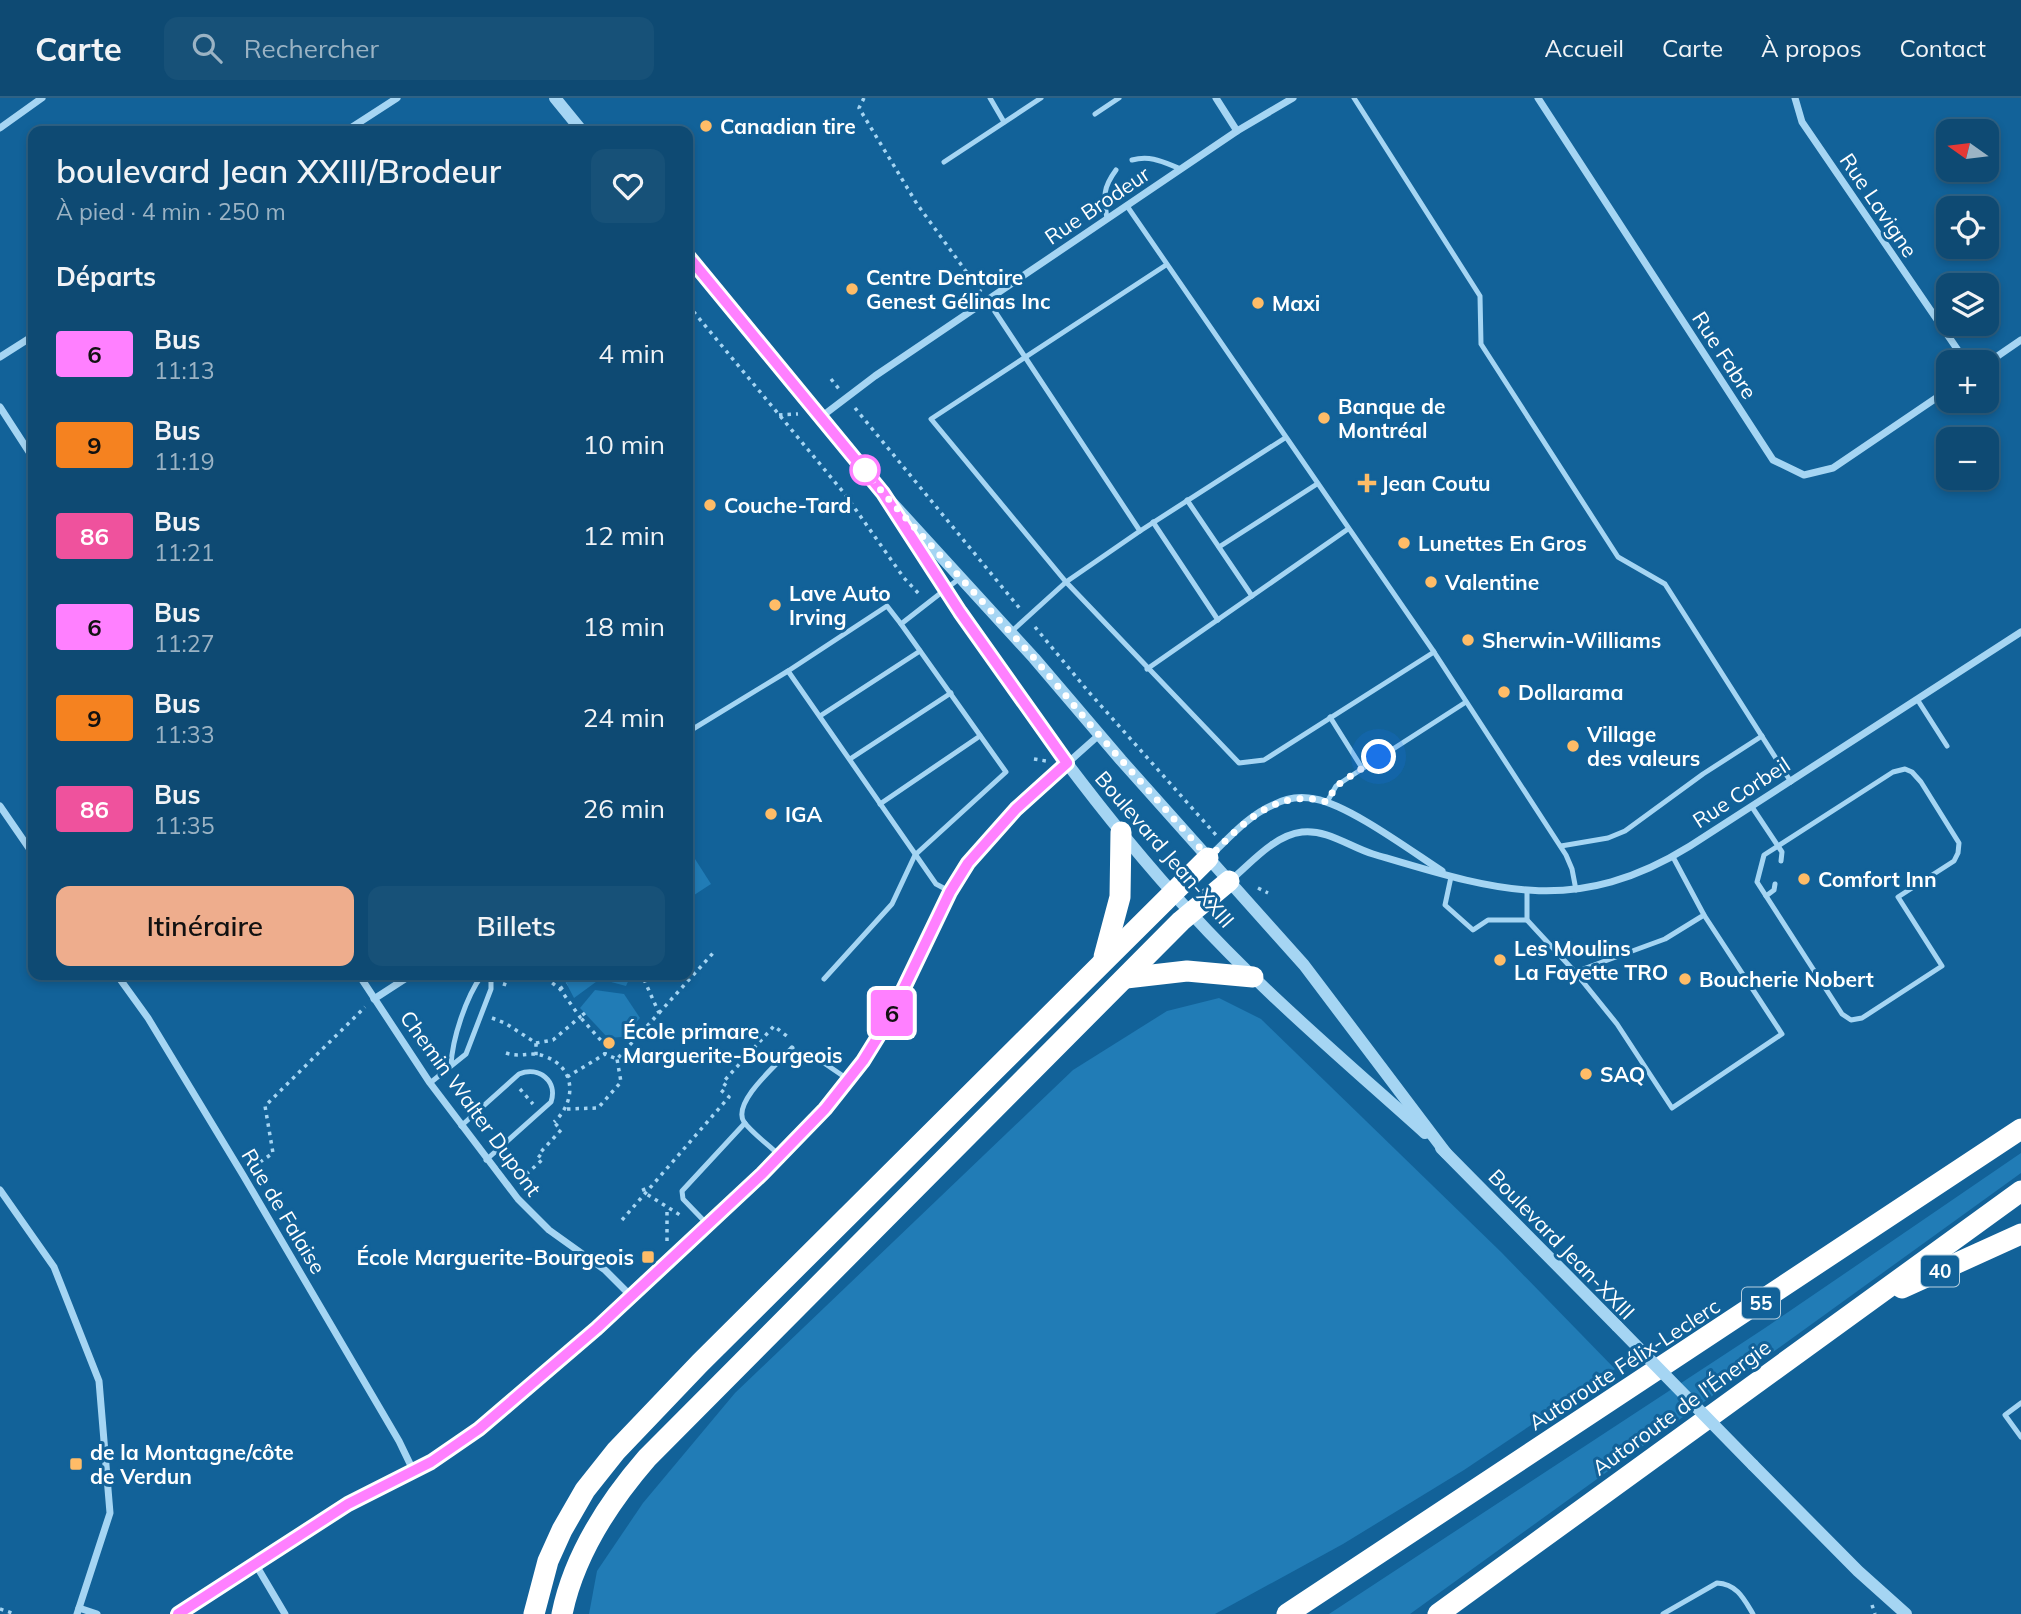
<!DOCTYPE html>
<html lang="fr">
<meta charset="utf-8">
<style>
body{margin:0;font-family:Mulish,sans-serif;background:#175178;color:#f1f3f6;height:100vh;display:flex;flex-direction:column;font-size:26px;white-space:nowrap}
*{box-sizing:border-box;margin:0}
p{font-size:23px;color:#9bb3c4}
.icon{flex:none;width:38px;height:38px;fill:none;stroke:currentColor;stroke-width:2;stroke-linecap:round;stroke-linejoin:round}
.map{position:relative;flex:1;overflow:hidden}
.panel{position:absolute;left:28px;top:28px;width:665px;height:854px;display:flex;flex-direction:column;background:#0e4a73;border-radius:14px;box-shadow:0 4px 10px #0003,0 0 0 2px #2e6285}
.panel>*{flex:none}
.badge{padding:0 14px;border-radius:5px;font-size:24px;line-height:46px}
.needle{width:46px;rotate:284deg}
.tools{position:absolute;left:1936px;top:21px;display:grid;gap:14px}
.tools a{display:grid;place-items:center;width:63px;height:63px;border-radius:14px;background:#0e4a73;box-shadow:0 4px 10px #0003,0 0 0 2px #2e6285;font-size:35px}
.you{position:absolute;width:35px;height:35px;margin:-18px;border:5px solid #fff;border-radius:50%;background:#1a73e8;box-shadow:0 0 0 10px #1a73e833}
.map>.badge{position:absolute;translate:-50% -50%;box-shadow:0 0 0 4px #fff}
h2{padding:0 28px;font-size:26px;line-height:63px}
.round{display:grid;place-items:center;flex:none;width:74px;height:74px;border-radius:14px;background:#175178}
.summary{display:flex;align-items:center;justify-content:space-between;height:119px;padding:0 28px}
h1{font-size:33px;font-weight:600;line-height:52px}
.button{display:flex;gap:14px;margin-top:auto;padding:14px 28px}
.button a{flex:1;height:80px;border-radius:14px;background:#eead8d;color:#111;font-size:28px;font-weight:600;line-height:80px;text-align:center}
.button a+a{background:#175178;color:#f1f3f6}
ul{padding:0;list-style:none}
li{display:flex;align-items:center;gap:21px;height:91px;padding:0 28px}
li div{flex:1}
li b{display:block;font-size:26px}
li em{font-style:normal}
li .badge{min-width:77px;font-weight:700;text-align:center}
header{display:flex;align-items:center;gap:42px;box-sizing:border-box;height:98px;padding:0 35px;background:#0e4a73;border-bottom:2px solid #2e6285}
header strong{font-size:33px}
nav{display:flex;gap:38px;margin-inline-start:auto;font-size:24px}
.search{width:490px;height:63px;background:#175178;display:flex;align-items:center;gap:18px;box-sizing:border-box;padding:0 24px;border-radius:14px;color:#9bb3c4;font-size:26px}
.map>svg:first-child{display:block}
.green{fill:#217cb6}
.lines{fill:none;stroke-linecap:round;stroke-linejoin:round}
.path{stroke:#a5d5f3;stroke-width:3.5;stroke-dasharray:3.5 5;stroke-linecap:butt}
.service{stroke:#a5d5f3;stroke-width:5}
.minor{stroke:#a5d5f3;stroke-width:7}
.tertiary{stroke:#a5d5f3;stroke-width:12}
.motorway{stroke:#fff;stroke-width:21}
.tertiary-bridge{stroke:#a5d5f3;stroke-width:12}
.line-casing{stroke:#fff;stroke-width:16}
.line{stroke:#ff80ff;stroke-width:10}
.walk{stroke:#fff;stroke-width:7;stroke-dasharray:0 12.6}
.poi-dot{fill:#ffbc67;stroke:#126299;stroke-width:2.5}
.stop-dot{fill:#fff;stroke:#ff80ff;stroke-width:3.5}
.labels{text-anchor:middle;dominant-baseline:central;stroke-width:6;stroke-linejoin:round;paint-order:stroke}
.shield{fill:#126299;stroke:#b8d0e0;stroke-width:2}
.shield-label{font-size:19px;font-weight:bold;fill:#fff}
.poi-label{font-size:21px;font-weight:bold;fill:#fff;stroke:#126299;text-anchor:start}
.street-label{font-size:21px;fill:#fff;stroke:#126299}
</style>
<header>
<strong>Carte</strong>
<div class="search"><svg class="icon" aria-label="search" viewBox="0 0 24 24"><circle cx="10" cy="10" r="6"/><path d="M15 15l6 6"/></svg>Rechercher</div>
<nav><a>Accueil</a><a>Carte</a><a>À propos</a><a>Contact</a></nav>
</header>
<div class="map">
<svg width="2021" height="1516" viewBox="0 0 2021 1516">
<rect width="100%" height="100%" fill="#126299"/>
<!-- green -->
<g class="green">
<path d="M688,750L711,786L688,801Z"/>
<path d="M562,877H631L626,888L600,881L574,900Z"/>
<path d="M595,892L624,896L640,920L622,939L608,940L580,910Z"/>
<path d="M1219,900L1261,921L1501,1154L1615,1271L1464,1372L1343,1446L1215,1516H589L597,1473L643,1405L735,1295L1073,972L1167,913Z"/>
<path d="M2021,1055V1075L1410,1516H1329L1765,1230Z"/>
</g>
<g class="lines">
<!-- path -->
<g class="path">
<path d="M864,0L859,10L917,106L981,194"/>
<path d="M688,207L844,395L904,480L920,497"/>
<path d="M831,281L839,291"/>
<path d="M855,310L1021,512"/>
<path d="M779,317L798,316"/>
<path d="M1035,529L1087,592L1216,737"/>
<path d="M1034,661L1046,663"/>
<path d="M1258,790L1268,795"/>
<path d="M504,888L508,877"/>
<path d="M560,891L567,886"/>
<path d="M585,915L580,919L605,947V956"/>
<path d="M659,915L714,854"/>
<path d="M492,920L505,925L536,945V958"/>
<path d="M536,945L553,942L580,919L560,891L542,877"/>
<path d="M506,955C521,960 531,953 544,958C576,969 577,1003 554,1024"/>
<path d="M567,979L605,956L617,961L659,915L642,877"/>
<path d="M520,991L533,1006"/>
<path d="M567,1011L598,1010L621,984L617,961"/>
<path d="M253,1069L273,1055L265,1008L365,909"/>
<path d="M520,1082L543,1061L538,1057L561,1032L553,1023"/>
<path d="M643,1090L645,1095L680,1117"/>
<path d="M622,1122L729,999L721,992L726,985L724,983L774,928L788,939"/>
<path d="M667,1143V1109"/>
<path d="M1872,1507L1875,1516"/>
<path d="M0,1511L15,1516"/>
</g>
<!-- service -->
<g class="service">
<path d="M990,0L1004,24"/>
<path d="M1354,0L1480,198L1481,246L1618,459L1665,486L1791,684"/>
<path d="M1095,16L1119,0"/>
<path d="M1132,62C1151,57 1163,64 1181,71"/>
<path d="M944,64L1041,0"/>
<path d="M1127,108L1434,554L1566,757L1572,771L1576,792"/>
<path d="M1107,121C1104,99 1102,91 1116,72"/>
<path d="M1166,167L931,321L1066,484L1239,665L1264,662L1434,554"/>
<path d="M988,203L1140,433L1066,484L1011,534"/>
<path d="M1187,402L1252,498"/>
<path d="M1153,424L1218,522"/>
<path d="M1140,433L1285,340"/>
<path d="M1219,449L1317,386"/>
<path d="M1147,571L1348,431"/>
<path d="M788,573L936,786L951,794"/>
<path d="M1917,601L1947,648"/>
<path d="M820,618L920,553"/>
<path d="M1330,619L1362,670"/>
<path d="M688,634L788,573L887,508L901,526L960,480"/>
<path d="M850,661L951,595"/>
<path d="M1905,671L1912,674L1921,684L1959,745L1958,755L1954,763L1898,799L1942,868L1862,920L1851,922L1842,916L1757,784L1764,757L1893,674Z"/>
<path d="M1327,704L1336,688L1348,680L1466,604"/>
<path d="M880,706L980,638"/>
<path d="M1752,709L1782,754L1781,763"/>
<path d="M1561,748L1608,740L1625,733L1703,676L1762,638"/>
<path d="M1451,779L1445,807L1473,832L1488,822H1527V793"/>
<path d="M1766,798L1774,792L1775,786"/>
<path d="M1527,822L1575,874L1617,926L1672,1010L1782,936L1704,817"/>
<path d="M1575,874L1665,841L1704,817L1673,759"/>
<path d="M824,881L892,806L915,757L1006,674L901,526"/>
<path d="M824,965L849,982"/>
<path d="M451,968C452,941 466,899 482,877"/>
<path d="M430,985L466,956L491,891V877"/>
<path d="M461,1028L519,976C539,968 558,983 551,1004L486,1062"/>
<path d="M780,1058C769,1047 753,1036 744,1024C731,1004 780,964 792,950"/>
<path d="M708,1127L683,1101L682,1093L745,1025"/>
<path d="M2021,1305L2005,1317L2021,1339"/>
<path d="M1663,1516L1717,1485C1737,1486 1744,1501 1753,1516"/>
</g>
<!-- minor -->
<g class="minor">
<path d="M1216,0L1237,33"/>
<path d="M1538,0L1773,362L1804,377L1833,370L1948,292"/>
<path d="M1795,0L1802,24L1966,264"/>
<path d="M0,30L42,0"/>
<path d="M346,33L397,0"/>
<path d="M0,259L33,238"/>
<path d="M1986,266L2021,242"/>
<path d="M0,309L33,360"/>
<path d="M821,319L875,278L1237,33L1293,0"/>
<path d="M0,708L33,756"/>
<path d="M1210,758C1229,740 1249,717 1273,707C1286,700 1301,698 1315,701C1349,707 1411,753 1442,773"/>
<path d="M1232,781C1252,764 1275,737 1302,734C1327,731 1350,749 1373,756C1494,792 1574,820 1690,748L2021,534"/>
<path d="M117,877L148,920L243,1077L399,1343L413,1372"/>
<path d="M359,877L430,985L518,1101L549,1132L605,1172L631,1198"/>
<path d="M374,901L411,877"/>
<path d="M0,1092L54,1169L99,1283L110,1415L77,1516"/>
<path d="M256,1467L285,1516"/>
<path d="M79,1510L97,1516"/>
<path d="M178,1516L348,1407L431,1364L479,1331L612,1216L762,1076L825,1011L863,963L901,898L951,794L972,760L1016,711L1099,637"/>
</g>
<!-- tertiary -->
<g class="tertiary">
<path d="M555,0L582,33"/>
<path d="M688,157L883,395L1034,560L1121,662L1304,867L1446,1055"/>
<path d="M902,425C989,560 1080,694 1189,813C1262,893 1345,963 1425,1035"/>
<path d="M1441,1050L1617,1228"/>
<path d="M1753,1367L1858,1473L1906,1516"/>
</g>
<!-- motorway -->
<g class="motorway">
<path d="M1104,859L1120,799L1121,734"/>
<path d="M1126,880L1187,873L1253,879"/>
<path d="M1902,1190L2021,1136"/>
<path d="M534,1516L548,1463L562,1432L585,1392L616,1353L700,1265L1208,760"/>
<path d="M562,1516C574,1457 608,1405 647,1360L1181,823L1229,783"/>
<path d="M1287,1516L2021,1031"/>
<path d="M1438,1516L2021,1093"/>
</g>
<!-- tertiary-bridge -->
<path class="tertiary-bridge" d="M1617,1228L1753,1367"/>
</g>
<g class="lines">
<!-- line casing -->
<g class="line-casing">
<path id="line" d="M178,1516L348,1406L431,1364L479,1331L597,1230L762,1076L825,1011L863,963L889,921L950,794L968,765L1016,711L1067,665L960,514L883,395L688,158"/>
</g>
<!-- line -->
<use href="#line" class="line"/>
<!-- walk -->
<path class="walk" d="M865,372L883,395L1034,560L1099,637L1209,760C1241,726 1276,689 1327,704L1336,688L1379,659"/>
</g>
<!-- markers -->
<g class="poi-dot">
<circle cx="706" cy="28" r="7"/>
<circle cx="852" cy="191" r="7"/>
<circle cx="1258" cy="205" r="7"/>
<circle cx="1324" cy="320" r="7"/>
<path d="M1363.5 374.5h7v7h7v7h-7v7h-7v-7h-7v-7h7z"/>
<circle cx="710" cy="407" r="7"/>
<circle cx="1404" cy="445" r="7"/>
<circle cx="1431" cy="484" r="7"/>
<circle cx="775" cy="507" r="7"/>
<circle cx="1468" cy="542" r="7"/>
<circle cx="1504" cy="594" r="7"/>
<circle cx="1573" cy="648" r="7"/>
<circle cx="771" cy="716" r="7"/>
<circle cx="1804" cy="781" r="7"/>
<circle cx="1500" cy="862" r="7"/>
<circle cx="1685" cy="881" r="7"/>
<circle cx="609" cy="945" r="7"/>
<circle cx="1586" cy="976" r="7"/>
<rect x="641" y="1152" width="14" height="14" rx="3.5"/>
<rect x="69" y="1359" width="14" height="14" rx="3.5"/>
</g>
<circle class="stop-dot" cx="865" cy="372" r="14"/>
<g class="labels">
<!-- shield labels -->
<g class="shield">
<rect x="1921" y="1157.5" width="38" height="31" rx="5"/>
<rect x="1742" y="1189.5" width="38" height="31" rx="5"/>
</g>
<g class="shield-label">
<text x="1940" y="1173">40</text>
<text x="1761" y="1205">55</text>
</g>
<!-- poi labels -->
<g class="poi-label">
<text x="720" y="28">Canadian tire</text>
<text x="866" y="179">Centre Dentaire<tspan x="866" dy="24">Genest Gélinas Inc</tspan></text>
<text x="1272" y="205">Maxi</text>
<text x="1338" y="308">Banque de<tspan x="1338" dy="24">Montréal</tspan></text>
<text x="1381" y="385">Jean Coutu</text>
<text x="724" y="407">Couche-Tard</text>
<text x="1418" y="445">Lunettes En Gros</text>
<text x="1445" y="484">Valentine</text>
<text x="789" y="495">Lave Auto<tspan x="789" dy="24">Irving</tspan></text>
<text x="1482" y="542">Sherwin-Williams</text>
<text x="1518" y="594">Dollarama</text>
<text x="1587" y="636">Village<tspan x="1587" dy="24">des valeurs</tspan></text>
<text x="785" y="716">IGA</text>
<text x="1818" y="781">Comfort Inn</text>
<text x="1514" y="850">Les Moulins<tspan x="1514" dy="24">La Fayette TRO</tspan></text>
<text x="1699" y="881">Boucherie Nobert</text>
<text x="623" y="933">École primare<tspan x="623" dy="24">Marguerite-Bourgeois</tspan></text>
<text x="1600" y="976">SAQ</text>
<text x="634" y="1159" text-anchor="end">École Marguerite-Bourgeois</text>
<text x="90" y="1354">de la Montagne/côte<tspan x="90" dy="24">de Verdun</tspan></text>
</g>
<!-- street labels -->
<g class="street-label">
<text transform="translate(1097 107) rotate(-34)">Rue Brodeur</text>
<text transform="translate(1879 107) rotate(56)">Rue Lavigne</text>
<text transform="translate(1725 257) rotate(57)">Rue Fabre</text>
<text transform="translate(1741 694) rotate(-33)">Rue Corbeil</text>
<text transform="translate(1165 751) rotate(49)">Boulevard Jean-XXIII</text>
<text transform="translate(471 1005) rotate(54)">Chemin Walter Dupont</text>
<text transform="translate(284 1113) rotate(59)">Rue de Falaise</text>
<text transform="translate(1562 1146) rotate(46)">Boulevard Jean-XXIII</text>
<text transform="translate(1624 1266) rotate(-33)">Autoroute Félix-Leclerc</text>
<text transform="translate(1681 1309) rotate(-36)">Autoroute de l'Énergie</text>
</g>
</g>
</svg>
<div class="tools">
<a><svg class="needle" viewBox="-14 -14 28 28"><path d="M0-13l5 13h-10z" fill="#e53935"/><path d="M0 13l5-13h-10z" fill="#9bb3c4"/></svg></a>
<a><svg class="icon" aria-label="locate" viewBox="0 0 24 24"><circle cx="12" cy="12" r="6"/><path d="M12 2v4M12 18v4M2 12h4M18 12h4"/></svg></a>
<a><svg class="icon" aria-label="layers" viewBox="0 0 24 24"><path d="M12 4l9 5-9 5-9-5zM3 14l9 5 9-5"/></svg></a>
<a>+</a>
<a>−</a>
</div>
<div class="you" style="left:1379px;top:659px"></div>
<b class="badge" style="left:892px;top:915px;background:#ff80ff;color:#111">6</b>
<section class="panel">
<div class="summary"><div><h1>boulevard Jean XXIII/Brodeur</h1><p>À pied · 4 min · 250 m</p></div><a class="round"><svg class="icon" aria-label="heart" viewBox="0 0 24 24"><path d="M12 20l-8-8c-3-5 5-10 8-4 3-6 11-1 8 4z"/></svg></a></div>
<h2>Départs</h2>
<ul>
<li><span class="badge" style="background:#ff80ff;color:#111">6</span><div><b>Bus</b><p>11:13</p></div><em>4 min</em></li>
<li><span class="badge" style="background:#f58220;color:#111">9</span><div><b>Bus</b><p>11:19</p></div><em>10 min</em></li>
<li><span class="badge" style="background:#ef529d;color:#fff">86</span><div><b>Bus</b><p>11:21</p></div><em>12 min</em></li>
<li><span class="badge" style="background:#ff80ff;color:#111">6</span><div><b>Bus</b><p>11:27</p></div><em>18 min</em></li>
<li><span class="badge" style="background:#f58220;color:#111">9</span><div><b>Bus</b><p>11:33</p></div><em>24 min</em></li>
<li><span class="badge" style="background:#ef529d;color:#fff">86</span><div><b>Bus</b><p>11:35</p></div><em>26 min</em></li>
</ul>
<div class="button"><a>Itinéraire</a><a>Billets</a></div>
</section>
</div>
